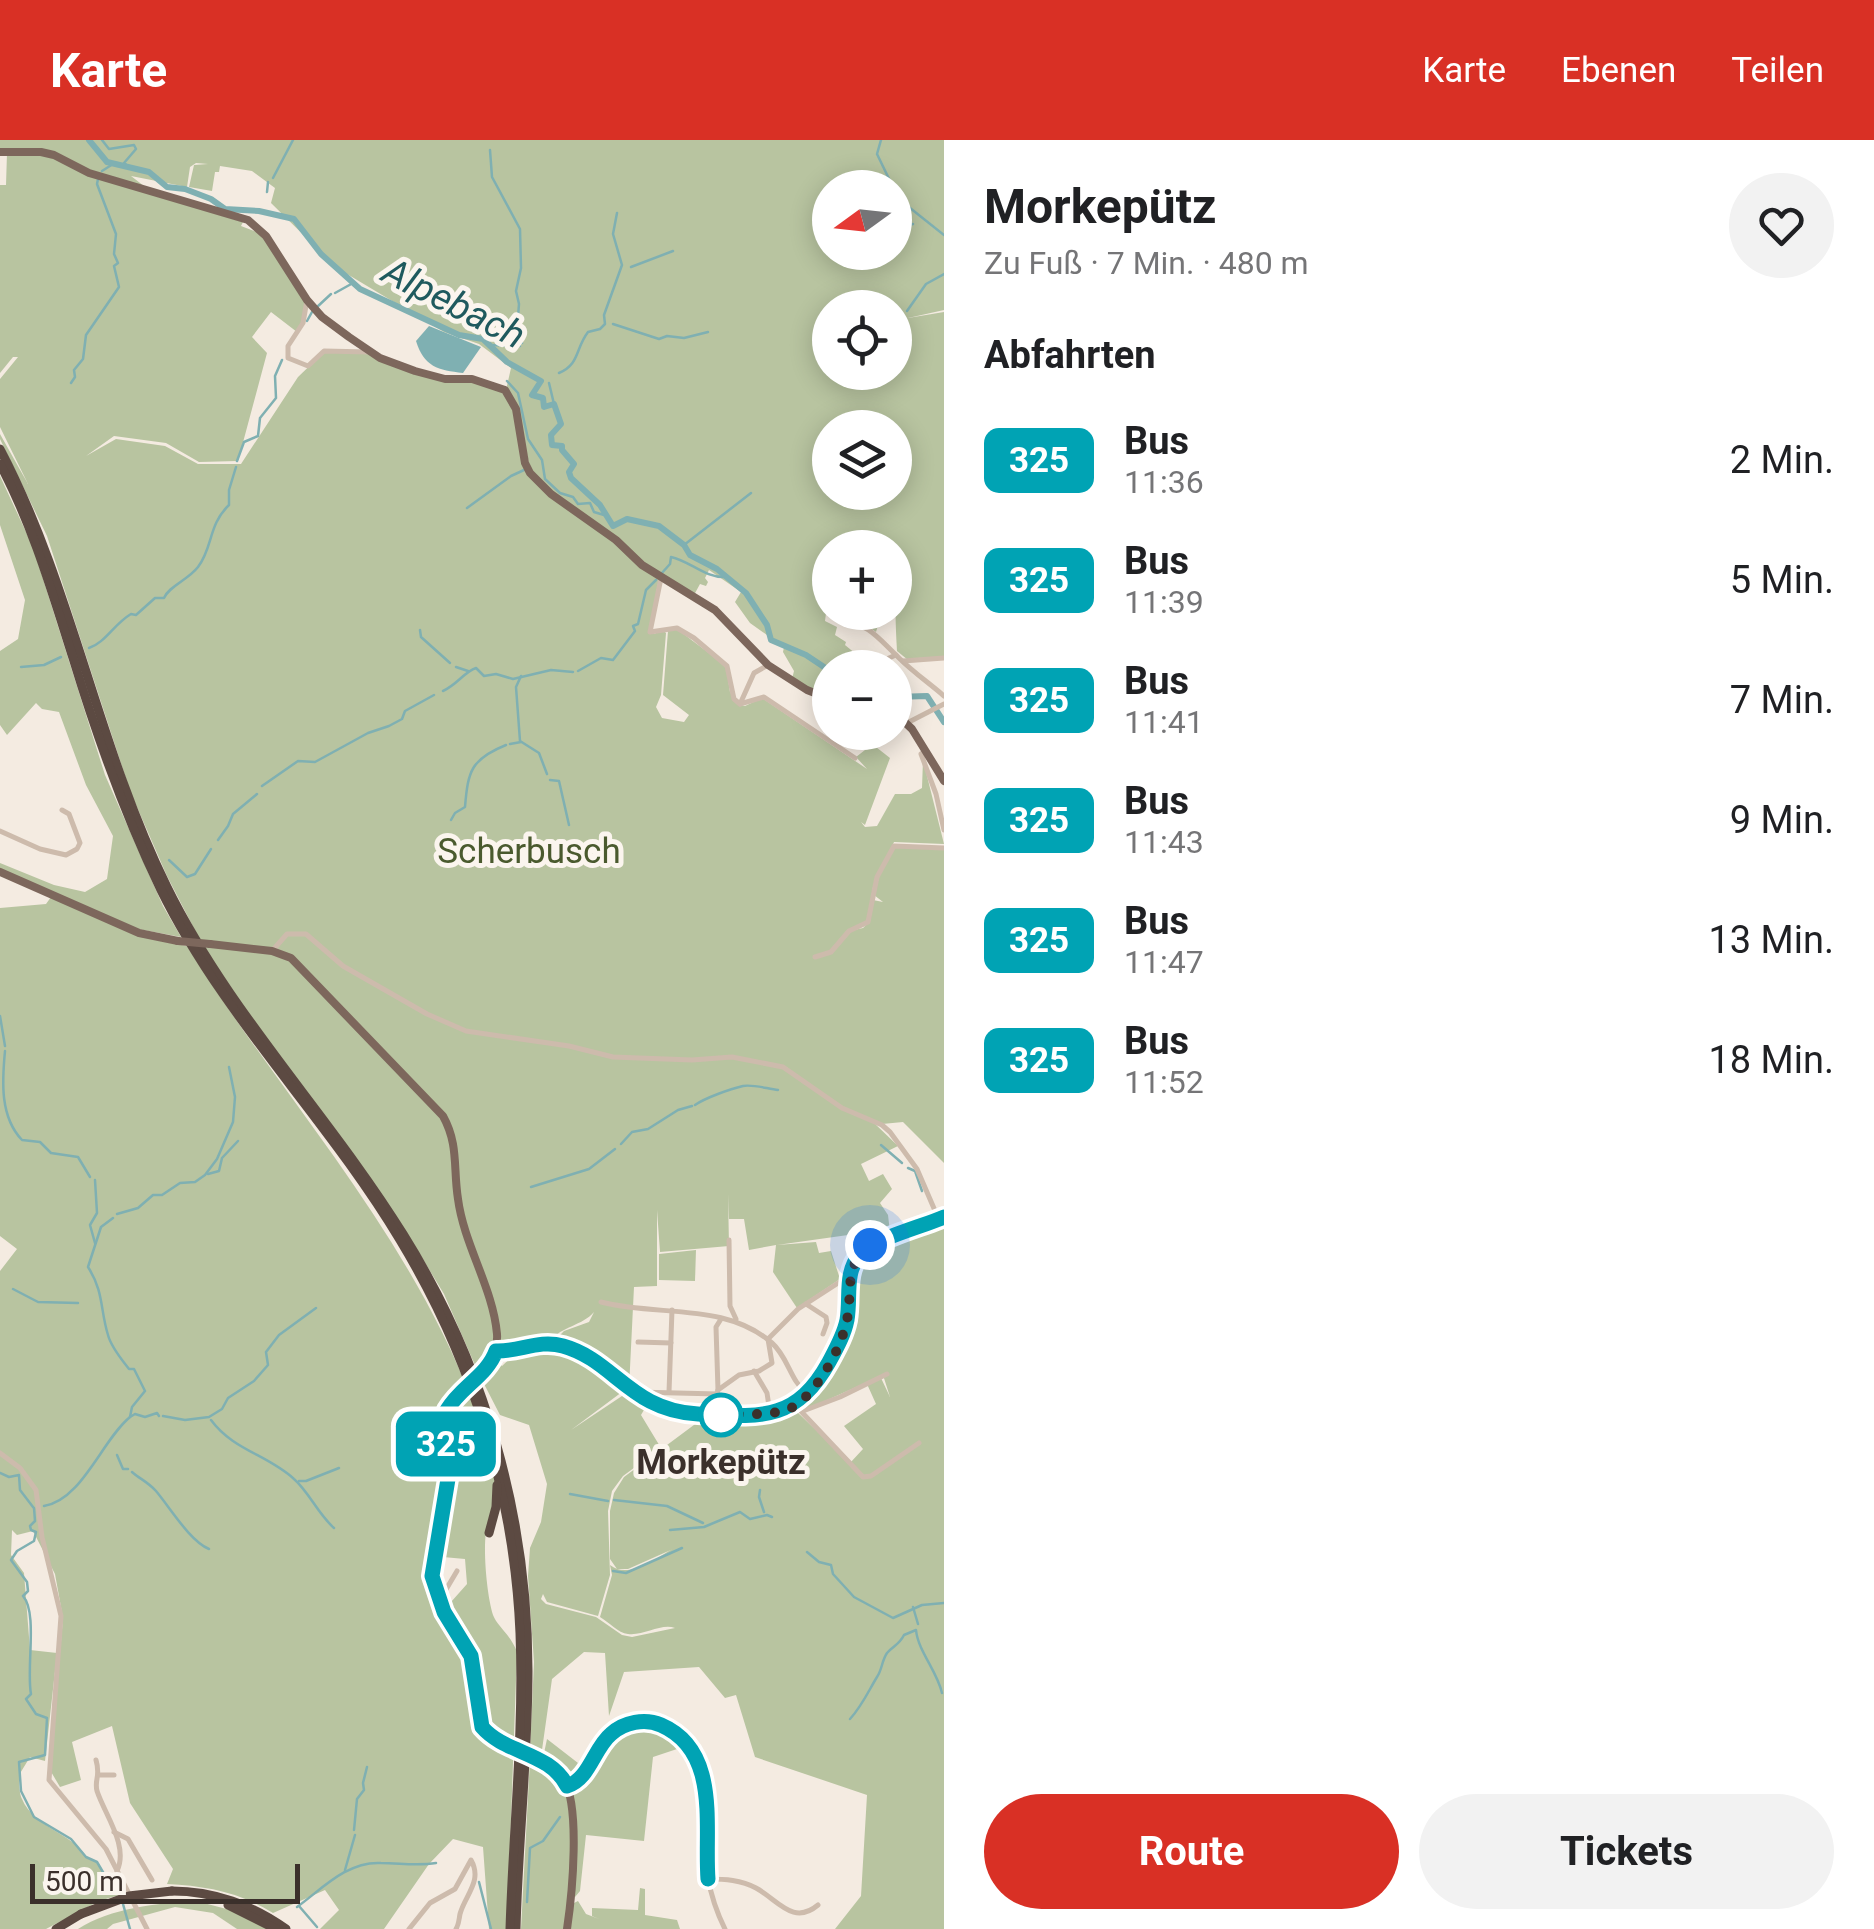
<!DOCTYPE html>
<html lang="de">
<meta charset="utf-8">
<style>
body{margin:0;font-family:Roboto,sans-serif;background:#f2f2f2;color:#202124;height:100vh;display:flex;flex-direction:column;font-size:38px;white-space:nowrap}
*{box-sizing:border-box;margin:0}
p{font-size:32px;color:#757577}
.icon{flex:none;width:55px;height:55px;fill:none;stroke:currentColor;stroke-width:2;stroke-linecap:round;stroke-linejoin:round}
.map{position:relative;flex:1;overflow:hidden}
.panel{display:flex;flex-direction:column;background:#fff;width:930px}
.panel>*{flex:none}
.badge{padding:0 20px;border-radius:15px;font-size:35px;line-height:65px}
.needle{width:65px;rotate:255deg}
.controls{position:absolute;left:812px;top:30px;display:grid;gap:20px}
.controls a{display:grid;place-items:center;width:100px;height:100px;border-radius:50%;background:#fff;box-shadow:0 5px 25px #0003;font-size:50px}
.scale{position:absolute;left:30px;bottom:25px;width:270px;box-sizing:border-box;padding-left:10px;border:5px solid #3b302b;border-top:0;font-size:28px;line-height:35px;white-space:nowrap;color:#3b302b;-webkit-text-stroke:8px #fbf5ee;paint-order:stroke}
.you{position:absolute;width:50px;height:50px;margin:-25px;border:8px solid #fff;border-radius:50%;background:#1a73e8;box-shadow:0 0 0 15px #1a73e833}
.map>.badge{position:absolute;translate:-50% -50%;box-shadow:0 0 0 5px #fff}
h2{padding:0 40px;font-size:38px;line-height:90px}
.round{display:grid;place-items:center;flex:none;width:105px;height:105px;border-radius:52px;background:#f2f2f2}
.summary{display:flex;align-items:center;justify-content:space-between;height:170px;padding:0 40px}
h1{font-size:48px;font-weight:700;line-height:75px}
.cta{display:flex;gap:20px;margin-top:auto;padding:20px 40px}
.cta a{flex:1;height:115px;border-radius:60px;background:#d93025;color:#fff;font-size:40px;font-weight:700;line-height:115px;text-align:center}
.cta a+a{background:#f2f2f2;color:#202124}
ul{padding:0;list-style:none}
li{display:flex;align-items:center;gap:30px;height:120px;padding:0 40px}
li div{flex:1}
li b{display:block;font-size:38px}
li em{font-style:normal}
li .badge{min-width:110px;font-weight:700;text-align:center}
header{display:flex;align-items:center;gap:60px;box-sizing:border-box;height:140px;padding:0 50px;background:#d93025;color:#fff}
header strong{font-size:48px}
nav{display:flex;gap:55px;margin-inline-start:auto;font-size:35px}
main{display:flex;flex:1;min-height:0}
.map>svg:first-child{display:block}
.green{fill:#b8c4a0;fill-rule:evenodd}
.water{fill:#7fb0b2}
.lines{fill:none;stroke-linecap:round;stroke-linejoin:round}
.stream{stroke:#7fb0b2;stroke-width:2.5}
.river{stroke:#7fb0b2;stroke-width:6}
.minor{stroke:#cdbbac;stroke-width:5}
.major{stroke:#7d675c;stroke-width:8}
.highway{stroke:#5c4a42;stroke-width:9}
.major-bridge{stroke:#7d675c;stroke-width:8}
.highway-bridge{stroke:#5c4a42;stroke-width:9}
.line-casing{stroke:#fff;stroke-width:22}
.line{stroke:#00a3b4;stroke-width:15}
.walk{stroke:#3b302b;stroke-width:10;stroke-dasharray:0 18}
.stop-dot{fill:#fff;stroke:#00a3b4;stroke-width:5}
.labels{text-anchor:middle;dominant-baseline:central;stroke-width:10;stroke-linejoin:round;paint-order:stroke}
.park-label{font-size:35px;fill:#4a5a2e;stroke:#fbf5ee}
.stop-label{font-size:35px;font-weight:bold;fill:#3b302b;stroke:#fbf5ee}
.water-label{font-size:38px;font-style:italic;fill:#1f5a5e;stroke:#fbf5ee}
</style>
<header>
<strong>Karte</strong>
<nav><a>Karte</a><a>Ebenen</a><a>Teilen</a></nav>
</header>
<main>
<div class="map">
<svg width="944" height="1789" viewBox="0 0 944 1789">
<rect width="100%" height="100%" fill="#f4ebe1"/>
<!-- green -->
<g class="green">
<path d="M0,0H944V170L908,178L944,172V517L908,520L897,511C895,477 895,444 895,408H830V472L887,473L880,479L876,492L866,485L826,473L825,481L837,487L835,495L846,502L845,505L856,514L851,527L830,528L824,555L792,539L794,531L783,512L784,507L750,483L735,462L741,452L709,430L705,438L708,442L706,446L700,444L694,455L648,428L616,399L551,354L531,332L515,261L506,250L511,228L479,204L444,192L337,128L271,63L275,48L252,31L220,26L219,32H215L212,51L189,47L194,25L208,24L196,23L190,27L187,47L131,36L157,56L243,82L241,86L262,94L306,162L302,183L297,192L271,172L252,197L267,213L238,321L199,322L166,303L114,296L86,316L116,299L165,306L198,324H241L298,237L324,212L372,213L431,238L472,240L505,252L514,269L524,324L529,334L549,355L615,400L659,439L649,488L654,494L663,490L666,493L661,555L656,567L662,578L684,582L689,575L663,555L668,491L677,489L726,526L730,552L739,565L745,566L762,558L867,629L856,617L865,610L876,607L890,618L865,685L861,682L865,687L877,686L895,654H911L922,648L923,620L944,704L894,702L873,747L867,781L849,791L863,788L870,781L873,760L883,762L874,755L880,734L895,706L944,709V1023L903,982L882,984L872,981L898,1006L861,1024L869,1041L883,1034L892,1049L880,1063L888,1075L890,1092L861,1109L855,1107L854,1098L848,1095L777,1105L816,1102L819,1113L831,1111L840,1139L797,1168L773,1132L776,1105L749,1110L744,1079H729L728,1054L729,1106L660,1112L657,1070V1146L634,1147L629,1248L581,1211L553,1202L564,1191L589,1182L594,1172C582,1186 562,1186 550,1201L492,1211L478,1232L444,1154L407,1093L368,1035L247,873L203,806L167,736L130,651L47,396L0,299V294L28,344L0,287V239L18,217H13L0,233V45H6L7,13L0,14ZM830,48H895V112H830ZM830,168H895V232H830ZM830,288H895V352H830Z"/>
<path d="M0,336L33,407L105,635L163,766L181,797L138,789L0,730V723L54,745L85,752L107,739L113,696L86,645L59,572L42,569L36,563L7,595L0,585V511L18,499L25,460L0,385Z"/>
<path d="M51,757L166,802L187,806C284,961 405,1087 472,1260C480,1283 496,1323 495,1348C495,1362 488,1377 486,1392C483,1412 487,1456 493,1475C497,1486 511,1495 517,1512L507,1789H489L483,1707L453,1699L429,1724L384,1789H320L339,1770L325,1750L273,1773C239,1752 206,1746 167,1744L173,1729L130,1663L112,1586L72,1602L81,1640L60,1647L50,1630L63,1478L55,1434L33,1391L17,1395L12,1390L11,1415L24,1433L30,1510L57,1513L45,1621L30,1617L19,1635C19,1642 19,1653 22,1659C34,1688 73,1693 87,1718L97,1721L106,1737L115,1740L123,1754L99,1761L46,1789H0V1131L17,1109L0,1096V768L46,764ZM432,1416L465,1419L467,1444L443,1471L430,1436Z"/>
<path d="M944,1080V1789H835L861,1756L867,1655L755,1617L736,1555L725,1558L699,1527L624,1532L609,1576L605,1513L584,1512L552,1539L541,1617L530,1612L534,1522L528,1436L530,1408L541,1382L547,1344L529,1285L500,1275L481,1238L497,1221L502,1226L520,1209L550,1205L566,1208L580,1214L626,1249L571,1290L625,1254L631,1253L648,1263L641,1275L661,1308L623,1336L612,1351L608,1371L610,1435L598,1476L547,1462L543,1454L541,1459L546,1464L596,1477L622,1495L632,1497L675,1488C661,1483 644,1496 628,1494C618,1493 609,1482 600,1477L612,1435L610,1425C629,1440 655,1418 673,1409L628,1429H617L610,1419V1371L614,1353L624,1337L706,1276H766L793,1268L850,1323L863,1309L844,1286L876,1264L867,1244L881,1238L890,1257L883,1235L805,1270L798,1265C813,1252 840,1213 845,1194C852,1167 842,1133 865,1112C878,1100 925,1088 944,1080Z"/>
<path d="M696,1110L695,1141L659,1140V1114Z"/>
<path d="M630,1576L634,1586C656,1586 667,1591 683,1607L653,1617L644,1701L586,1695L580,1751L575,1757L570,1639L563,1630L543,1618L547,1599L578,1623L616,1582Z"/>
<path d="M530,1619C537,1621 546,1624 552,1629C584,1656 568,1751 565,1789H521Z"/>
<path d="M640,1748L645,1749V1775L677,1780L680,1789H568L572,1764L578,1761L586,1774L599,1779L592,1776V1768L638,1770Z"/>
<path d="M196,1761L238,1772L270,1789H237L213,1773L175,1767L113,1784L107,1789H78C111,1768 157,1763 196,1761Z"/>
</g>
<!-- water -->
<path class="water" d="M429,186L481,207L463,233C438,230 424,227 416,201Z"/>
<g class="lines">
<!-- stream -->
<g class="stream">
<path d="M102,0L109,9L134,5L136,9L124,23L129,27"/>
<path d="M881,0L877,14L891,43L886,44L887,48"/>
<path d="M490,10L492,37L520,89L521,128L516,151L519,164L517,189L522,203"/>
<path d="M102,31L113,24"/>
<path d="M273,38L293,0"/>
<path d="M267,52L268,42"/>
<path d="M895,56L944,95"/>
<path d="M895,89L913,84"/>
<path d="M631,127L673,111"/>
<path d="M335,153L353,143"/>
<path d="M317,167L331,154"/>
<path d="M907,171L926,144L944,134"/>
<path d="M307,181L312,172"/>
<path d="M613,184L659,199L667,196L684,198L708,192"/>
<path d="M491,205L520,206"/>
<path d="M559,233C580,224 575,209 588,192L600,189L605,184L604,175L622,125L613,94L617,73"/>
<path d="M507,241L518,253L528,299L542,320L545,339L560,353L573,357L578,364L590,363L594,372L604,375"/>
<path d="M71,243L75,237L74,230L83,219L86,195L119,147L114,126L118,123L114,114L116,94L97,44L98,39"/>
<path d="M549,243L554,264"/>
<path d="M237,321L244,302L258,296L260,278L276,258L275,236L282,220"/>
<path d="M467,368L511,336L524,330"/>
<path d="M684,405L751,353"/>
<path d="M661,434L670,424L671,417C690,421 705,438 725,437"/>
<path d="M420,490L421,497L450,523"/>
<path d="M89,508C105,503 114,484 131,474L136,475L155,458H164C169,446 188,440 198,427C213,408 208,385 229,365V350L236,327"/>
<path d="M21,527L44,525L61,517"/>
<path d="M456,527L468,531"/>
<path d="M578,531L601,518L613,520L635,491L633,486L638,484L646,450L656,440"/>
<path d="M521,536L516,547L520,601L539,613L547,634"/>
<path d="M443,551C458,544 464,532 476,528L484,536L496,534L513,539L551,530L573,532"/>
<path d="M510,604L521,602"/>
<path d="M550,640L559,641L569,685"/>
<path d="M262,646L298,621L315,622L368,593L389,586L402,579L405,571L434,555"/>
<path d="M451,680L455,673L465,667C468,631 471,619 506,605"/>
<path d="M218,700L228,686L233,674L257,654"/>
<path d="M169,720L187,737L195,734L211,709"/>
<path d="M0,876L5,906"/>
<path d="M5,911C2,942 0,977 22,1000L40,1002L51,1013L78,1017L90,1037"/>
<path d="M695,965C705,958 730,949 743,946C753,944 768,949 778,950"/>
<path d="M621,1004L632,992L648,989L678,970L692,966"/>
<path d="M881,1005L902,1023"/>
<path d="M908,1028L915,1031L922,1051"/>
<path d="M208,1034L219,1031L222,1018L238,1001"/>
<path d="M531,1047L589,1029L615,1009"/>
<path d="M117,1074L138,1068L153,1055H162L180,1043L195,1042L205,1035L217,1019L233,982L235,957L229,927"/>
<path d="M95,1103L90,1085L97,1073L95,1040"/>
<path d="M13,1149L38,1162L78,1163"/>
<path d="M163,1276L185,1280L209,1277L222,1269L228,1258L254,1241L268,1225L266,1212L279,1195L316,1168"/>
<path d="M130,1277L135,1274L145,1277L157,1273L159,1276"/>
<path d="M211,1280C233,1310 268,1315 294,1339C309,1352 318,1374 334,1388"/>
<path d="M117,1315L123,1329H128"/>
<path d="M132,1332C140,1339 148,1342 156,1351C171,1369 190,1401 209,1409"/>
<path d="M0,1333L9,1337L19,1335L20,1350L33,1367"/>
<path d="M299,1341H306L339,1328"/>
<path d="M760,1350L759,1357L764,1372"/>
<path d="M570,1354L608,1361"/>
<path d="M614,1360L667,1366L703,1383"/>
<path d="M44,1366C82,1360 102,1300 130,1277L132,1267L145,1251L134,1229H129C122,1220 111,1207 108,1195C100,1169 104,1152 88,1127L101,1087L113,1078"/>
<path d="M34,1368L35,1381L30,1386L31,1390L36,1392L34,1401L17,1411L11,1420L27,1442L28,1451L23,1456C38,1473 26,1528 31,1554L26,1559L36,1574L47,1578L45,1615L19,1622L21,1651L34,1677L71,1699L86,1717L97,1722L110,1744L119,1750L121,1756"/>
<path d="M670,1390L704,1387L740,1372L750,1379L767,1375L772,1377"/>
<path d="M807,1412L819,1422L831,1425L833,1434L854,1457L893,1478L922,1465L944,1463"/>
<path d="M613,1431L626,1433L682,1408"/>
<path d="M913,1467L918,1484"/>
<path d="M850,1579C862,1566 869,1550 877,1537C882,1530 882,1520 887,1513C894,1505 899,1505 904,1495L916,1490C918,1511 937,1531 942,1553"/>
<path d="M354,1690L357,1659L364,1650L363,1643L367,1627"/>
<path d="M345,1730L355,1695"/>
<path d="M479,1742L491,1789"/>
<path d="M527,1762L530,1708L543,1701L560,1677"/>
<path d="M123,1764L130,1789"/>
<path d="M299,1766L317,1787"/>
<path d="M297,1767C322,1749 347,1721 381,1723C400,1723 417,1726 436,1723"/>
</g>
<!-- river -->
<g class="river">
<path d="M89,0L107,22L149,32L167,47L185,49L211,59L225,69L259,71L294,79L321,114L360,149L459,195L483,199L507,222L541,241L532,255L543,258L544,267L554,264L561,284L551,295L552,305L562,306V310L574,324L569,332L571,338L600,365L613,386L627,379L659,386L684,405L690,415L717,429L746,453L767,485L771,500L806,515L830,531"/>
<path d="M895,557L927,556L944,582"/>
</g>
<!-- minor -->
<g class="minor">
<path d="M307,160L303,183L288,206V218L308,226L324,211L368,212"/>
<path d="M661,438L650,492L677,488L694,498L727,526L734,559L740,564"/>
<path d="M838,477C873,488 874,494 899,518C913,532 929,543 944,556"/>
<path d="M903,521L944,518"/>
<path d="M884,528L889,518L896,515"/>
<path d="M740,564L764,557L855,618"/>
<path d="M740,564L754,533L768,525"/>
<path d="M907,583L944,564"/>
<path d="M926,611L921,614L936,654L944,690"/>
<path d="M0,691L40,709L66,715L77,709L80,703L69,674L62,670"/>
<path d="M272,811L287,794H306L343,826L427,874L466,891L569,906L613,917L692,920L732,917L783,927L842,968L882,985L890,992L917,1029L939,1080"/>
<path d="M815,817L831,812L849,791L868,782L877,737L894,706L944,708"/>
<path d="M729,1100L730,1166L736,1179"/>
<path d="M601,1162C659,1177 725,1162 772,1203C788,1217 790,1240 807,1254"/>
<path d="M806,1164L826,1177L827,1183L823,1194"/>
<path d="M638,1202L671,1203"/>
<path d="M496,1211C520,1212 539,1199 564,1206C589,1213 607,1234 628,1249C670,1280 735,1282 784,1270C814,1258 840,1213 847,1183C852,1157 842,1129 864,1109C875,1100 927,1084 944,1077"/>
<path d="M754,1231L767,1253L770,1273"/>
<path d="M718,1250L739,1235L759,1231L772,1223L768,1199L798,1169L849,1136"/>
<path d="M636,1252L718,1254"/>
<path d="M669,1252L672,1170"/>
<path d="M795,1265L863,1337L871,1336L919,1303"/>
<path d="M803,1271L840,1257L887,1234"/>
<path d="M709,1275L718,1250L716,1187L721,1179"/>
<path d="M0,1313L20,1328L36,1350L42,1397L61,1476L49,1640L106,1709L147,1789"/>
<path d="M441,1458L457,1431"/>
<path d="M96,1620C101,1637 94,1639 97,1651C105,1675 129,1706 117,1731"/>
<path d="M100,1635H114"/>
<path d="M567,1646C594,1639 597,1594 631,1583C644,1579 656,1582 668,1588C722,1616 702,1691 708,1738C711,1755 717,1773 725,1789"/>
<path d="M114,1692L128,1699L152,1740"/>
<path d="M708,1739C725,1739 741,1740 756,1748C778,1760 793,1786 818,1765"/>
<path d="M409,1789L430,1763L455,1749L471,1720C483,1741 465,1755 460,1774C459,1779 459,1784 456,1789"/>
</g>
<!-- major -->
<g class="major">
<path d="M0,12H41L54,15L89,33L248,80L266,96L307,160L322,177L349,197L380,218L415,231L445,239H472L505,250L516,269L525,323L530,333L551,354L616,400L642,425L715,470L768,525L807,550L830,559"/>
<path d="M895,573L912,589L944,641"/>
<path d="M0,732L139,793L178,801"/>
<path d="M210,804L272,811L291,818L443,976C459,1005 453,1028 458,1059C464,1105 493,1148 497,1194C498,1208 493,1219 485,1230"/>
<path d="M462,1250L452,1260L445,1276L447,1339L432,1436L444,1472L471,1516L482,1587L505,1604"/>
<path d="M538,1619C547,1624 557,1628 563,1638C581,1665 572,1756 567,1789"/>
</g>
<!-- highway -->
<g class="highway">
<path d="M0,309C73,448 97,606 167,747C229,873 329,975 403,1094C485,1225 528,1376 528,1531C528,1617 518,1703 516,1789"/>
<path d="M0,324C33,386 52,452 73,518C97,597 125,675 161,750C224,878 327,978 400,1100C472,1219 514,1353 520,1493C524,1592 513,1691 510,1789"/>
<path d="M489,1393L496,1367L497,1345"/>
<path d="M172,1751C213,1751 253,1765 286,1789"/>
<path d="M228,1765L276,1789"/>
<path d="M56,1789L81,1774"/>
</g>
<!-- major-bridge -->
<g class="major-bridge">
<path d="M178,801L210,804"/>
<path d="M462,1250L485,1230"/>
<path d="M505,1604L538,1619"/>
</g>
<!-- highway-bridge -->
<path class="highway-bridge" d="M81,1774L129,1756L172,1751"/>
</g>
<g class="lines">
<!-- line casing -->
<g class="line-casing">
<path id="line" d="M708,1739C704,1688 721,1611 661,1585C645,1578 624,1582 611,1594C594,1608 589,1640 567,1646C550,1612 505,1614 482,1587L471,1516L444,1472L432,1436L448,1339L447,1270C460,1247 487,1236 496,1211C519,1212 539,1199 563,1206C614,1220 631,1271 698,1274C760,1277 796,1282 829,1222C836,1209 844,1195 847,1180C851,1157 844,1133 860,1114C873,1099 924,1086 944,1077"/>
</g>
<!-- line -->
<use href="#line" class="line"/>
<!-- walk -->
<path class="walk" d="M721,1275C743,1273 770,1277 791,1268C816,1255 840,1210 846,1184C854,1154 842,1126 870,1105"/>
</g>
<!-- markers -->
<circle class="stop-dot" cx="721" cy="1275" r="20"/>
<g class="labels">
<!-- park labels -->
<g class="park-label">
<text x="529" y="711">Scherbusch</text>
</g>
<!-- stop labels -->
<g class="stop-label">
<text x="721" y="1322">Morkepütz</text>
</g>
<!-- water labels -->
<g class="water-label">
<text transform="translate(454 163) rotate(27)">Alpebach</text>
</g>
</g>
</svg>
<div class="controls">
<a><svg class="needle" viewBox="-14 -14 28 28"><path d="M0-13l5 13h-10z" fill="#e53935"/><path d="M0 13l5-13h-10z" fill="#757577"/></svg></a>
<a><svg class="icon" aria-label="locate" viewBox="0 0 24 24"><circle cx="12" cy="12" r="6"/><path d="M12 2v4M12 18v4M2 12h4M18 12h4"/></svg></a>
<a><svg class="icon" aria-label="layers" viewBox="0 0 24 24"><path d="M12 4l9 5-9 5-9-5zM3 14l9 5 9-5"/></svg></a>
<a>+</a>
<a>−</a>
</div>
<div class="scale">500 m</div>
<div class="you" style="left:870px;top:1105px"></div>
<b class="badge" style="left:446px;top:1304px;background:#00a3b4;color:#fff">325</b>
</div>
<section class="panel">
<div class="summary"><div><h1>Morkepütz</h1><p>Zu Fuß · 7 Min. · 480 m</p></div><a class="round"><svg class="icon" aria-label="heart" viewBox="0 0 24 24"><path d="M12 20l-8-8c-3-5 5-10 8-4 3-6 11-1 8 4z"/></svg></a></div>
<h2>Abfahrten</h2>
<ul>
<li><span class="badge" style="background:#00a3b4;color:#fff">325</span><div><b>Bus</b><p>11:36</p></div><em>2 Min.</em></li>
<li><span class="badge" style="background:#00a3b4;color:#fff">325</span><div><b>Bus</b><p>11:39</p></div><em>5 Min.</em></li>
<li><span class="badge" style="background:#00a3b4;color:#fff">325</span><div><b>Bus</b><p>11:41</p></div><em>7 Min.</em></li>
<li><span class="badge" style="background:#00a3b4;color:#fff">325</span><div><b>Bus</b><p>11:43</p></div><em>9 Min.</em></li>
<li><span class="badge" style="background:#00a3b4;color:#fff">325</span><div><b>Bus</b><p>11:47</p></div><em>13 Min.</em></li>
<li><span class="badge" style="background:#00a3b4;color:#fff">325</span><div><b>Bus</b><p>11:52</p></div><em>18 Min.</em></li>
</ul>
<div class="cta"><a>Route</a><a>Tickets</a></div>
</section>
</main>
